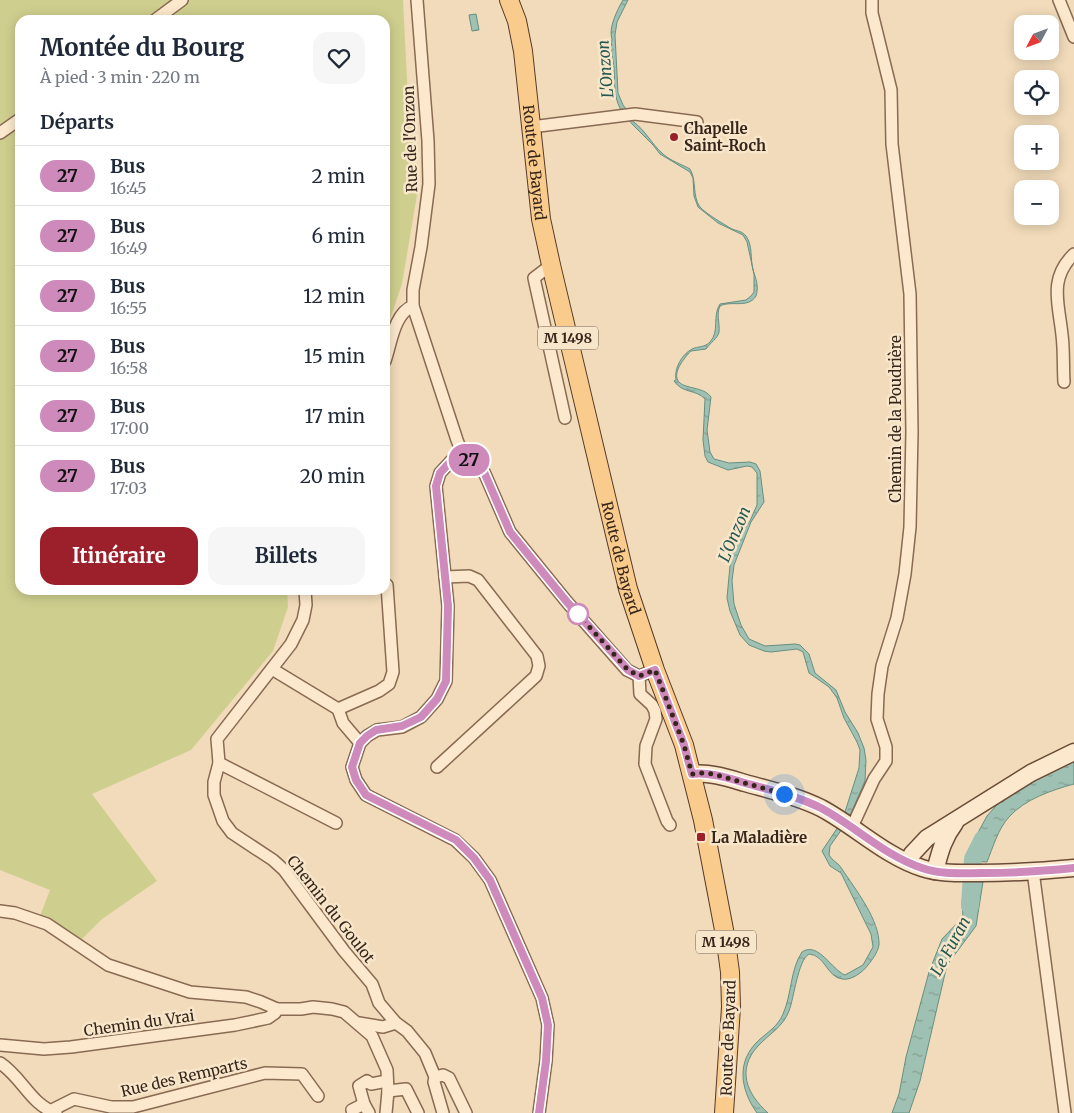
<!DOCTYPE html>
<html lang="fr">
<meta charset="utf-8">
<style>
body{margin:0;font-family:Merriweather,serif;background:#f6f6f7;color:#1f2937;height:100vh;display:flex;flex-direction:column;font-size:19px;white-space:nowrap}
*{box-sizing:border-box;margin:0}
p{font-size:16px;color:#747a83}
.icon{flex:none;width:28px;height:28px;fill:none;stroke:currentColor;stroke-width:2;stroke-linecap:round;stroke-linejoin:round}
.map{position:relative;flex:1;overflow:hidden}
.details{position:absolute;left:15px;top:15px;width:375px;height:580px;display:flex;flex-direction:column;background:#fff;border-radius:15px;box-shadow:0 2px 12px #0003}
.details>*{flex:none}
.badge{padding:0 10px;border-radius:16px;font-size:18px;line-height:32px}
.needle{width:32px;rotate:229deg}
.fabs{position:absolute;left:1014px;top:15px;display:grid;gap:10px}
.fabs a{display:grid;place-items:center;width:45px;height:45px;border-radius:10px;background:#fff;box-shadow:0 2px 12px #0003;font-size:25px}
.you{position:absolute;width:25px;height:25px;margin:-12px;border:4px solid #fff;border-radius:50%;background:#1a73e8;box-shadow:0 0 0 8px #1a73e833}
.map>.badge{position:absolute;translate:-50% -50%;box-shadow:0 0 0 2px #fff}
h2{padding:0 25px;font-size:19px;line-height:45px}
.round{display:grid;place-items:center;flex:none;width:52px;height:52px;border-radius:15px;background:#f6f6f7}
.summary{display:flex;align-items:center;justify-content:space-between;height:85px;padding:0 25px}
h1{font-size:24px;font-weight:700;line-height:38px}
.action{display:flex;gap:10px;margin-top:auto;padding:10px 25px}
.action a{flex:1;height:58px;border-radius:15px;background:#9c1f2c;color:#fff;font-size:20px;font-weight:700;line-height:58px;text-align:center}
.action a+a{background:#f6f6f7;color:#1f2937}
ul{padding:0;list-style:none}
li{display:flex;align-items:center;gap:15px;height:60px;padding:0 25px;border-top:1px solid #e0e1e3}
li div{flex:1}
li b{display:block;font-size:19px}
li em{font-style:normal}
li .badge{min-width:55px;font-weight:700;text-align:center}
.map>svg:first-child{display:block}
.green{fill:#cecf8e}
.water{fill:url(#water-ripples);stroke:#668f81}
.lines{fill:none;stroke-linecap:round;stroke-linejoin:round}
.river{stroke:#9fc1b3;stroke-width:18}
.minor-casing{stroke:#896a53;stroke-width:14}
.secondary-casing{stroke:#6a4b37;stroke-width:19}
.primary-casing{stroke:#563928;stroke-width:20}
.minor{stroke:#fce9cd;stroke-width:11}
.secondary{stroke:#fce9cd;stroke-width:16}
.primary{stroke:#f9cc8d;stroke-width:18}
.line-casing{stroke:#fff;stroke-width:11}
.line{stroke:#ce8abb;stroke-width:8}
.walk{stroke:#36251a;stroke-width:5;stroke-dasharray:0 9}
.poi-dot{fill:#9c1f2c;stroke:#f8e6ca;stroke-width:2}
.stop-dot{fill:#fff;stroke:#ce8abb;stroke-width:2.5}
.labels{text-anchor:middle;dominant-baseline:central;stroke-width:5;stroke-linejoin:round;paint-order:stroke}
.shield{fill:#f8e6ca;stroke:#705f4f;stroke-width:1}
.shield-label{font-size:14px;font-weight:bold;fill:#36251a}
.poi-label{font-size:15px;font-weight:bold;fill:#36251a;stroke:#f8e6ca;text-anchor:start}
.street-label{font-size:15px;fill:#36251a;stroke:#f8e6ca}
.water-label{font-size:16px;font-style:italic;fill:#275850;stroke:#f8e6ca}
</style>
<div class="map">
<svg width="1074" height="1113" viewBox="0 0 1074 1113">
<defs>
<pattern id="water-ripples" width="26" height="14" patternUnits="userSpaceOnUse" patternTransform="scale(1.25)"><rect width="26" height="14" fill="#9fc1b3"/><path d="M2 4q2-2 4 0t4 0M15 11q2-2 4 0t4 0" fill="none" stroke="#829d91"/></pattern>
</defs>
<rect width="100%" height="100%" fill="#f1dbba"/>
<!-- green -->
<path class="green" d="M0,0H403L408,99L418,189L402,284L385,334V20H20V590H287L288,607L273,651L191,750L92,794L157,881L102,919L82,939L40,916L50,890L0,870Z"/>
<!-- water -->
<g class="water">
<path d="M623,0H628L617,22L615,35L618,93L623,105L627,110L624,115C613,99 615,86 614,68C613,58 610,50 612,39C608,29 617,10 623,0Z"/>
<path d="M476,14L479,30L472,31L469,15Z"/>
<path d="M627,118C643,125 651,144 663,154C671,161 681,164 690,169C697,181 692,196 700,207C705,213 725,225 732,229C737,231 742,231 746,236C753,246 750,258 753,270C756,279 759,286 756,296C748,309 731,300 720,306C716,314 720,323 719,332C718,338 710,343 706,349L691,351C683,359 666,380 686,386C695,389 705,389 711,397L707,430L710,452L714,459L729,463L750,462L756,464L760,471L764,502L751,522L734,565L732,581L734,604L741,625L749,639L765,646L795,644L800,645L809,654L815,673L836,690L845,712L858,733L864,748L866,760L865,781L849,818L844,815L859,768L860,750L857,742L844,718L837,698L829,687L809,673L803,652L797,649L771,652L764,651L749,645L740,635L730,611L727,598L731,555L739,536L750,521L757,505V473L752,467L747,466L728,470L708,462L705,456L703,440L705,399C696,389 683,394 674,381L676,380C674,369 681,355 692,349C698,346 704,348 710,342C720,331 712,316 720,304L746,300L751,296L754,292V274L747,242L743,235L718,223L698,207L694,196L693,178L690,172L660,154L653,145L633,125Z"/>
<path d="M1074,759V784C1052,790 1025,799 1009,817C998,829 993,847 987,862L970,861L967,853L987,816L1002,799Z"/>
<path d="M838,827L842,829L830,846L829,855C832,861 839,863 842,869C855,889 880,920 879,945C878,952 872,960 868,965C863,972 851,981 842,979C827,977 825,955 809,954C798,960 794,998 789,1011C783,1027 769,1034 758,1046C736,1070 747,1094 768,1113H757C740,1089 736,1061 759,1040C768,1032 778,1026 783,1014C792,994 790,970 802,952C818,941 832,970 845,975L863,965L873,947L871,934L841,873L830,866L822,851Z"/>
<path d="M967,881L983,882L976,926L947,965L920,1081L909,1113H892L899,1094L906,1057L929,972L942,939L963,917L962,901Z"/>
</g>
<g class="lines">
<!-- river -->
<path class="river" d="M970,906L973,859L983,839"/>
<!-- minor casing -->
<g class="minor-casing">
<g id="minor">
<path d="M417,0L428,141L429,184L421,247L413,290V306L457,440L464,458"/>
<path d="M1059,0L1074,37"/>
<path d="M155,20L182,0"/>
<path d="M531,127L635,114L697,122"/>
<path d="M0,133L20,119"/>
<path d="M551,265L534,278L565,418"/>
<path d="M385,361C391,344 394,313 413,306"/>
<path d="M1064,382C1063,366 1064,350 1062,335C1059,304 1048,279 1074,254"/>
<path d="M305,590L306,605L303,620L291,644L217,739L219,763L214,782V795L223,821L232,833L273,860L284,870L344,951L372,984L379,1003L396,1023L407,1031L425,1053L435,1077L434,1082L443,1113"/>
<path d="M272,669L338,709L343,723L360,743"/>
<path d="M639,676L640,694L652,705L655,711L656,719L646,746L645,764L667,821L670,825"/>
<path d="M338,709L379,691L389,684L393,672L387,585"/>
<path d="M219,763L336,823"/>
<path d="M437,767L536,676L539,666L537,656L478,580L469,576L445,577"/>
<path d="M852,827L874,779L886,761V747L877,719L878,694L882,666L897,618L905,574L910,527L912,432L910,294L892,144L891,90L872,13V0"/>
<path d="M1033,871L1065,1113"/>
<path d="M0,911L15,913L47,924L108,965L190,992L246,997L261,1002L277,1009H301L313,1007L332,1009L344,1012L372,1036L387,1070L388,1091L386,1113"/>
<path d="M359,1023L383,1027L396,1023"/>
<path d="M0,1045L44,1049L71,1047L235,1025L268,1018L275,1013L277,1009"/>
<path d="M0,1063C22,1077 30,1104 56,1113"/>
<path d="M435,1077L443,1075L449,1078L466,1113"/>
<path d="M388,1091L406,1089L418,1113"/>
<path d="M50,1111L74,1099L111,1107H133L265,1073L302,1074L318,1096"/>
<path d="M353,1113L352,1110L364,1104"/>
<path d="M369,1113L364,1104L359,1086L367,1081L371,1084L387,1081"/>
<path d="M539,1113L546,1061L548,1025L542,998L490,880L474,858L455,840L366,795L356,780L352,767L360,743L367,736L377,730L402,727L421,717L437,699L446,681L448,606L436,486L440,473L452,460L464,458L477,463L484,472L510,532L567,602L627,670L639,676L655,670"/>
</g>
</g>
<!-- secondary casing -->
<g class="secondary-casing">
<g id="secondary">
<path d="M692,774C710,772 728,778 745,783C770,790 797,796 821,808C855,826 885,856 922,868C940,874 960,873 979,873C1011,873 1042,871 1074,868"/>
<path d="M908,862L912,854L927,838L1031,773L1074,752"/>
<path d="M935,871C940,852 943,839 955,823"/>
</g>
</g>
<!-- primary casing -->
<g class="primary-casing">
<g id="primary">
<path id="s1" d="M509,0L517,21L523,51L541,219L551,265L628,589L655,670L684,745L703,820L725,935L730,972L731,1007L724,1113"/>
</g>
</g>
<!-- minor -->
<use href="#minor" class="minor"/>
<!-- secondary -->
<use href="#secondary" class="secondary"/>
<!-- primary -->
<use href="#primary" class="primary"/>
</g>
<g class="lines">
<!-- line casing -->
<g class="line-casing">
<path id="line" d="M539,1113L546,1061L548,1025L542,998L490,880L474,858L456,840L366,795L356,780L352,767L360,743L367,736L376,730L402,726L421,717L437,699L446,681L448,606L436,486L440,473L452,460L464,458L477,463L484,472L510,532L567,602L628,670L639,676L655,670L684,745L692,774C710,772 728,778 745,783C770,790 797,796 821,808C855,826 885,856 922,868C942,875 962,873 983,873C1013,873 1044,871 1074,868"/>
</g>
<!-- line -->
<use href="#line" class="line"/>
<!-- walk -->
<path class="walk" d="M578,614L628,670L639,676L655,670L684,745L692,774L701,773L713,774L784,794"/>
</g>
<!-- markers -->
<g class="poi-dot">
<circle cx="674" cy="137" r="5"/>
<rect x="696" y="832" width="10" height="10" rx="2.5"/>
</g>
<circle class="stop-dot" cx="578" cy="614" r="10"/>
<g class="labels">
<!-- shield labels -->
<g class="shield">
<rect x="538" y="326.5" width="60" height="23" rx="4"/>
<rect x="696" y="930.5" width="60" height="23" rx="4"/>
</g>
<g class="shield-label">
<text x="568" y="338">M 1498</text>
<text x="726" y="942">M 1498</text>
</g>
<!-- poi labels -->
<g class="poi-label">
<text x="684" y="128">Chapelle<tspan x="684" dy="17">Saint-Roch</tspan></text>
<text x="711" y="837">La Maladière</text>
</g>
<!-- street labels -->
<g class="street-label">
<text transform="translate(410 139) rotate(-92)">Rue de l'Onzon</text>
<text stroke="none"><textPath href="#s1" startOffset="165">Route de Bayard</textPath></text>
<text transform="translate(895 419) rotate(-90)">Chemin de la Poudrière</text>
<text stroke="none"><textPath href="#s1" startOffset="570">Route de Bayard</textPath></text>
<text transform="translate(331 909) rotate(52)">Chemin du Goulot</text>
<text transform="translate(139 1023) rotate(-8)">Chemin du Vrai</text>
<text transform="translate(728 1038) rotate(-88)">Route de Bayard</text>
<text transform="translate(184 1077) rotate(-13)">Rue des Remparts</text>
</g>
<!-- water labels -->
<g class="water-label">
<text transform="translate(605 69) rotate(-95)">L'Onzon</text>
<text transform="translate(734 534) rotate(-67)">L'Onzon</text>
<text transform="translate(950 946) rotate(-61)">Le Furan</text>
</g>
</g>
</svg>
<div class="fabs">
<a><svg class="needle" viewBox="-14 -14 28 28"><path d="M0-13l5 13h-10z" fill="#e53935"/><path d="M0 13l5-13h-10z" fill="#747a83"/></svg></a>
<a><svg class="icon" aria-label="locate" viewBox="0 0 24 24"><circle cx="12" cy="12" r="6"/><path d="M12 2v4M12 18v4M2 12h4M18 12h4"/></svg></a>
<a>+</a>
<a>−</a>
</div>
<div class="you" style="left:784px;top:794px"></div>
<b class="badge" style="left:469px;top:460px;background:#ce8abb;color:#111">27</b>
<section class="details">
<div class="summary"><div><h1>Montée du Bourg</h1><p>À pied · 3 min · 220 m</p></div><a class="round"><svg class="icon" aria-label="heart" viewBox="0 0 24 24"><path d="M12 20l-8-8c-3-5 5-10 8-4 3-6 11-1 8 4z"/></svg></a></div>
<h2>Départs</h2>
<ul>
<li><span class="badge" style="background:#ce8abb;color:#111">27</span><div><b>Bus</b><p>16:45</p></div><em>2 min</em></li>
<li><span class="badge" style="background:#ce8abb;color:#111">27</span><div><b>Bus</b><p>16:49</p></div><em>6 min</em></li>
<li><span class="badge" style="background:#ce8abb;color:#111">27</span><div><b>Bus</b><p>16:55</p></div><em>12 min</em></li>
<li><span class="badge" style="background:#ce8abb;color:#111">27</span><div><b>Bus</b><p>16:58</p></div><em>15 min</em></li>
<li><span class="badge" style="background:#ce8abb;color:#111">27</span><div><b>Bus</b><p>17:00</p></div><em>17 min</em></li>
<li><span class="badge" style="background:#ce8abb;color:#111">27</span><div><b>Bus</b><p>17:03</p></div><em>20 min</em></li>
</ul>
<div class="action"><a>Itinéraire</a><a>Billets</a></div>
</section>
</div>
